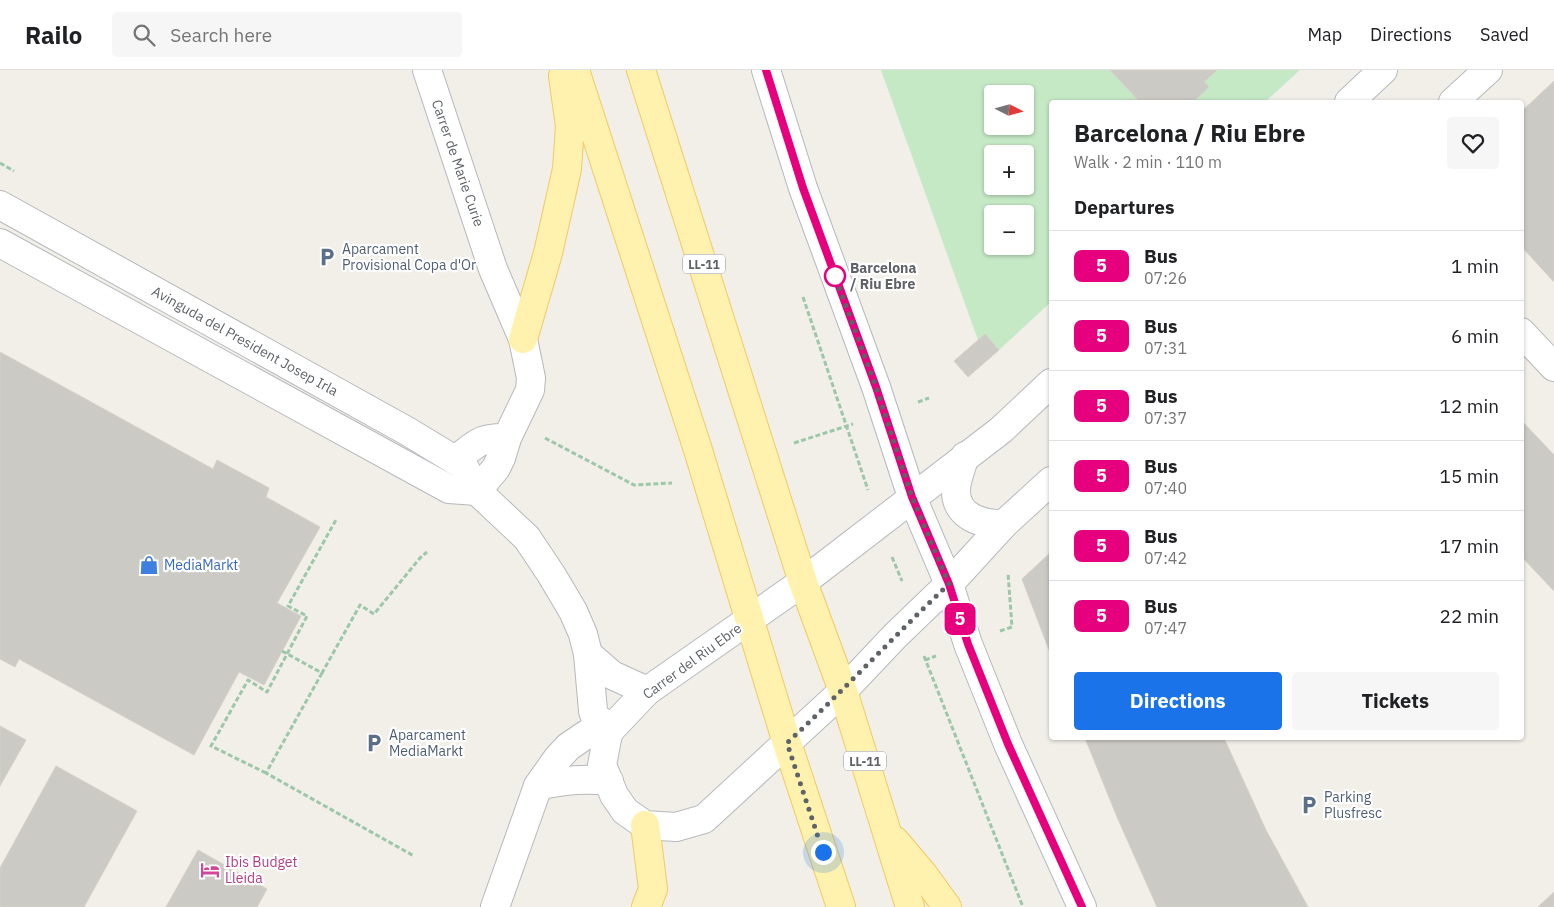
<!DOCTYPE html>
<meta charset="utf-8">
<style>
body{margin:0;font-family:"IBM Plex Sans",sans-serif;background:#f6f6f6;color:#202124;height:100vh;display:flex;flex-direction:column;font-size:19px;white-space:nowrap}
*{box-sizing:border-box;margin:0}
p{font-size:16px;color:#757577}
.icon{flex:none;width:28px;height:28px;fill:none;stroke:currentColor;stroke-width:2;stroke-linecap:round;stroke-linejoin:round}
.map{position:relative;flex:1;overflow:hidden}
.side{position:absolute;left:1049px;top:30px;width:475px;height:640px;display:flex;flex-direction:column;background:#fff;border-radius:5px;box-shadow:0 1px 4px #0004}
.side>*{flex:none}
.badge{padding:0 10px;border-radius:8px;font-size:18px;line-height:32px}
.needle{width:32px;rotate:96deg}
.fabs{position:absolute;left:984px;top:15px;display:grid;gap:10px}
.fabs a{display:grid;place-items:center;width:50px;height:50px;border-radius:5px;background:#fff;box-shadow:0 1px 4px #0004;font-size:25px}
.you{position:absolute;width:25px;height:25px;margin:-12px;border:4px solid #fff;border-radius:50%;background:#1a73e8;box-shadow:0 0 0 8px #1a73e833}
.map>.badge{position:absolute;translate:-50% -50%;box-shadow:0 0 0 2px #fff}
h2{padding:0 25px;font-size:19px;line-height:45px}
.round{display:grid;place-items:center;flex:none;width:52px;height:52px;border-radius:5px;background:#f6f6f6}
.summary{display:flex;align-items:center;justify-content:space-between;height:85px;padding:0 25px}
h1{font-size:24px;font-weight:800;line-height:38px}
.cta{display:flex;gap:10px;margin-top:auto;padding:10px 25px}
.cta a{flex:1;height:58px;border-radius:5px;background:#1a73e8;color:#fff;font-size:20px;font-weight:800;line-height:58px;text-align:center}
.cta a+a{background:#f6f6f6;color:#202124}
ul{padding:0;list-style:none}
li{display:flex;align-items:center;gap:15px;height:70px;padding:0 25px;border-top:1px solid #e0e0e0}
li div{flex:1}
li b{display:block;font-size:19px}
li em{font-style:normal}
li .badge{min-width:55px;font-weight:700;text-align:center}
header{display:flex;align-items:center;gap:30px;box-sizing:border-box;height:70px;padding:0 25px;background:#fff;border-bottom:1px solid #e0e0e0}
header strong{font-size:24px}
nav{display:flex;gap:28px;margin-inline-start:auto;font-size:18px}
.search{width:350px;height:45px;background:#f6f6f6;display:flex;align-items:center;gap:12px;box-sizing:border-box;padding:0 18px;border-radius:5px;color:#757577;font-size:19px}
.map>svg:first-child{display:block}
.green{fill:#c5e8c5;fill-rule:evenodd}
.building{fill:#cccac5;stroke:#d6d1c6}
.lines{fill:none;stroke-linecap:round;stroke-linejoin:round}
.street-casing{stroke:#b5b8bc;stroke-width:30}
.secondary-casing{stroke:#b6babf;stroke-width:30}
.primary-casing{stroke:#f2c960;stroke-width:30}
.path{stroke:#9cc7a9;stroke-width:3;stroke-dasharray:5 2.5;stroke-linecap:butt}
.street{stroke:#fff;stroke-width:28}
.secondary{stroke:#fff;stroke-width:28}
.primary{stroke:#fff2af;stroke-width:28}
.line-casing{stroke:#fff;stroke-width:11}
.line{stroke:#e6007e;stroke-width:8}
.walk{stroke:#5f6368;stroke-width:5;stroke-dasharray:0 9}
.stop-dot{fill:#fff;stroke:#e6007e;stroke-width:2.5}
.labels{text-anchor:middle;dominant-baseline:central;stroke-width:4.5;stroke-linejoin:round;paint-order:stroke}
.shield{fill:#fff;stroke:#8f9295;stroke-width:1}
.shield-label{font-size:12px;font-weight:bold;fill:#5f6368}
.street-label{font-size:14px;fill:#5f6368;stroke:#fff}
.service-label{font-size:14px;fill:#4e5e75;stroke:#fff;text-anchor:start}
.stop-label{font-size:14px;font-weight:bold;fill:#5f6368;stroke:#fff;text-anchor:start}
.shop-label{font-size:14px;fill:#366cbe;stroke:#fff;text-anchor:start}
.hotel-label{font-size:14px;fill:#b23c85;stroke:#fff;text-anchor:start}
</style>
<header>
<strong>Railo</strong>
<div class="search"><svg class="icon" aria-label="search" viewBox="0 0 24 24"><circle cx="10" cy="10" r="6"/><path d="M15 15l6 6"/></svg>Search here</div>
<nav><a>Map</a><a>Directions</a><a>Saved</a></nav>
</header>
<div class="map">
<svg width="1554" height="837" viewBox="0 0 1554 837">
<rect width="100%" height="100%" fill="#f1efe8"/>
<!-- green -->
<path class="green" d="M881,0H1300L1265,32H1051V232L999,280L985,264L978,270ZM992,24H1025V56H992ZM992,84H1025V116H992ZM992,144H1025V176H992Z"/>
<!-- building -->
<g class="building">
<path d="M1110,0H1217L1204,12L1209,17L1193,32H1140Z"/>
<path d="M1554,11V212L1521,176V42Z"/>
<path d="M985,264L999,280L968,307L954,291Z"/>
<path d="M0,282L213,399L217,390L269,418L266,427L320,457L277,533L301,546L264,615L239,602L194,685L19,589L15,597L0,589Z"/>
<path d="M1521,350L1554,385V521L1521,486Z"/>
<path d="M1051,482V585L1022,509Z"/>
<path d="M0,656L26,670L0,716Z"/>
<path d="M1085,668H1224L1266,760L1308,837H1157L1117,747Z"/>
<path d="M56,696L137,741L84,837H0V798Z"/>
<path d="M198,780L267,819L257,837H166Z"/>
<path d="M1554,822V837H1538Z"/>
</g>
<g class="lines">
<!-- street casing -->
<g class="street-casing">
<g id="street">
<path d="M427,0L493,199L523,269L531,308L530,320L507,368L501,388L496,398L477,421"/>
<path d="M766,0L803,118L876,317L912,427L949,514L968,574L1008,674L1082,837"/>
<path d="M0,135L407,361L463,395L477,421L527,468L551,504L573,541L583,564L588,584L593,641L595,647L611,659"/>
<path d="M0,173L449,419L477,421"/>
<path d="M1521,262L1554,297"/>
<path d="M455,390C476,375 478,367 507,368"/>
<path d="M588,584L612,605L647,621"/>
<path d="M538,716C562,710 584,708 609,711"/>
<path d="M495,837L538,716L557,689L568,677L587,664H608"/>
</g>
</g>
<!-- secondary casing -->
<g class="secondary-casing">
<g id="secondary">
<path d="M1349,32L1383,0"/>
<path d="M1453,32L1488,0"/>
<path d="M1051,313L1001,360L803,512L647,621L611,659L608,664L602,695L614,725L625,741L645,755L676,757L704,749L843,621L895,566L949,514L1004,454L1051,411"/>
<path d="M965,386C962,396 956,410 956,420C955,447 983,455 1004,454"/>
</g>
</g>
<!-- primary casing -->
<g class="primary-casing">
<g id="primary">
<path d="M575,0L698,380L787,673L841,837"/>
<path d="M641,0L803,512L843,621L910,837"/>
<path d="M523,269L548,183L567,99L570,56L563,6"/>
<path d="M645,755L653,819L646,837"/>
<path d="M895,771L923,804L947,837"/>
</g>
</g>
<!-- path -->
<g class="path">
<path d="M0,93L14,101"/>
<path d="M803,227L868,420"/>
<path d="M918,332L929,328"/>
<path d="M545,368L634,415L672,413"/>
<path d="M794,373L853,354"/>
<path d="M892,487L902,511"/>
<path d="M1000,561L1012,557L1008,503"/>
<path d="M282,581L322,603L360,535L374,544L420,488L427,482"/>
<path d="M924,586L1023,837"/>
<path d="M925,590L936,586"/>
<path d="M322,603L266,703L414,786"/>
<path d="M266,703L211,676L248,610L267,622L307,546L288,536L337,448"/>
</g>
<!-- street -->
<use href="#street" class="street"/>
<!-- secondary -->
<use href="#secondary" class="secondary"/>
<!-- primary -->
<use href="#primary" class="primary"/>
</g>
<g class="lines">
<!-- line casing -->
<g class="line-casing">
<path id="line" d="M766,0L803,118L876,317L912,427L949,514L968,574L1008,674L1082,837"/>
</g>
<!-- line -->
<use href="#line" class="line"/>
<!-- walk -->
<path class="walk" d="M823,782L787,673C842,622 894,566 949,514L912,427L876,317L835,206"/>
</g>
<!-- icons -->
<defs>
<g id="parking-bare" transform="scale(1.5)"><path d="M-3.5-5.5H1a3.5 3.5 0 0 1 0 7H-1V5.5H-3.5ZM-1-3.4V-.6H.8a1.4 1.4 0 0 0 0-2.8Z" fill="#5c6f8a" stroke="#fff" stroke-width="2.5" paint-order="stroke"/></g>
<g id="shop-bare" transform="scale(1.5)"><path d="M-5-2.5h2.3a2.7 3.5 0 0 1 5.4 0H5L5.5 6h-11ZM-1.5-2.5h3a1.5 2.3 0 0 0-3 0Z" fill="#3f7fe0" stroke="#fff" stroke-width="2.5" paint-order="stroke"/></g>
<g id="hotel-bare" transform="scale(1.5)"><path d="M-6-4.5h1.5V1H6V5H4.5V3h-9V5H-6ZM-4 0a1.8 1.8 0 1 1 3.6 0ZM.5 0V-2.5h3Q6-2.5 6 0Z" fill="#d1479c" stroke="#fff" stroke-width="2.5" paint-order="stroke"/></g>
</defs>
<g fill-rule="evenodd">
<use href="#parking-bare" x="327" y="187"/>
<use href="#shop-bare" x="149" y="495"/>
<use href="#parking-bare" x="374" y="673"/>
<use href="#parking-bare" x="1309" y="735"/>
<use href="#hotel-bare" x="210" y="800"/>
</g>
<!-- markers -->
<circle class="stop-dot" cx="835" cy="206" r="10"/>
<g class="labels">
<!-- shield labels -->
<g class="shield">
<rect x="683" y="184.5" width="42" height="19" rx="4"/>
<rect x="844" y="681.5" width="42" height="19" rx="4"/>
</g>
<g class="shield-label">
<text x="704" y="194">LL-11</text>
<text x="865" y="691">LL-11</text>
</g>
<!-- street labels -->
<g class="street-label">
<text transform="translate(458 93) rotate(71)">Carrer de Marie Curie</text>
<text transform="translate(245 271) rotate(29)">Avinguda del President Josep Irla</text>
<text transform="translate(692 591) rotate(-36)">Carrer del Riu Ebre</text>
</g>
<!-- service labels -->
<g class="service-label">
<text x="342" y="179">Aparcament<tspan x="342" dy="16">Provisional Copa d'Or</tspan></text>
<text x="389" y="665">Aparcament<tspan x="389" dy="16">MediaMarkt</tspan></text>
<text x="1324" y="727">Parking<tspan x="1324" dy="16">Plusfresc</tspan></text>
</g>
<!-- stop labels -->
<g class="stop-label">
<text x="850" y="198">Barcelona<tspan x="850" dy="16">/ Riu Ebre</tspan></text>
</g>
<!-- shop labels -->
<g class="shop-label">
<text x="164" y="495">MediaMarkt</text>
</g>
<!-- hotel labels -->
<g class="hotel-label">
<text x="225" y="792">Ibis Budget<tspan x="225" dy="16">Lleida</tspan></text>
</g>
</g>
</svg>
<div class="fabs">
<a><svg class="needle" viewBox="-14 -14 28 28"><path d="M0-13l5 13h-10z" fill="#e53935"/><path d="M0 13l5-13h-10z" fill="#757577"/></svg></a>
<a>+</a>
<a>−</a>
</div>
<div class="you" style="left:823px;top:782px"></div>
<b class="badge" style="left:960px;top:549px;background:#e6007e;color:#fff">5</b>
<section class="side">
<div class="summary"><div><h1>Barcelona / Riu Ebre</h1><p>Walk · 2 min · 110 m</p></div><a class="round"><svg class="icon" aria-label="heart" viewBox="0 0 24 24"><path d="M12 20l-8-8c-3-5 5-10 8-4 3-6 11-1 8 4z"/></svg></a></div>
<h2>Departures</h2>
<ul>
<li><span class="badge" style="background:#e6007e;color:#fff">5</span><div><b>Bus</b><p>07:26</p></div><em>1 min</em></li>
<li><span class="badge" style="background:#e6007e;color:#fff">5</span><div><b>Bus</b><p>07:31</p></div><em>6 min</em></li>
<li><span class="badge" style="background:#e6007e;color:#fff">5</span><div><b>Bus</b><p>07:37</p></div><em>12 min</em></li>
<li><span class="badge" style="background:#e6007e;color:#fff">5</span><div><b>Bus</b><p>07:40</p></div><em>15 min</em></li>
<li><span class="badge" style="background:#e6007e;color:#fff">5</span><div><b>Bus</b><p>07:42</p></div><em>17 min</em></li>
<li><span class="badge" style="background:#e6007e;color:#fff">5</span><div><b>Bus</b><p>07:47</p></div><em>22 min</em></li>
</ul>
<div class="cta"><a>Directions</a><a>Tickets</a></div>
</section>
</div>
